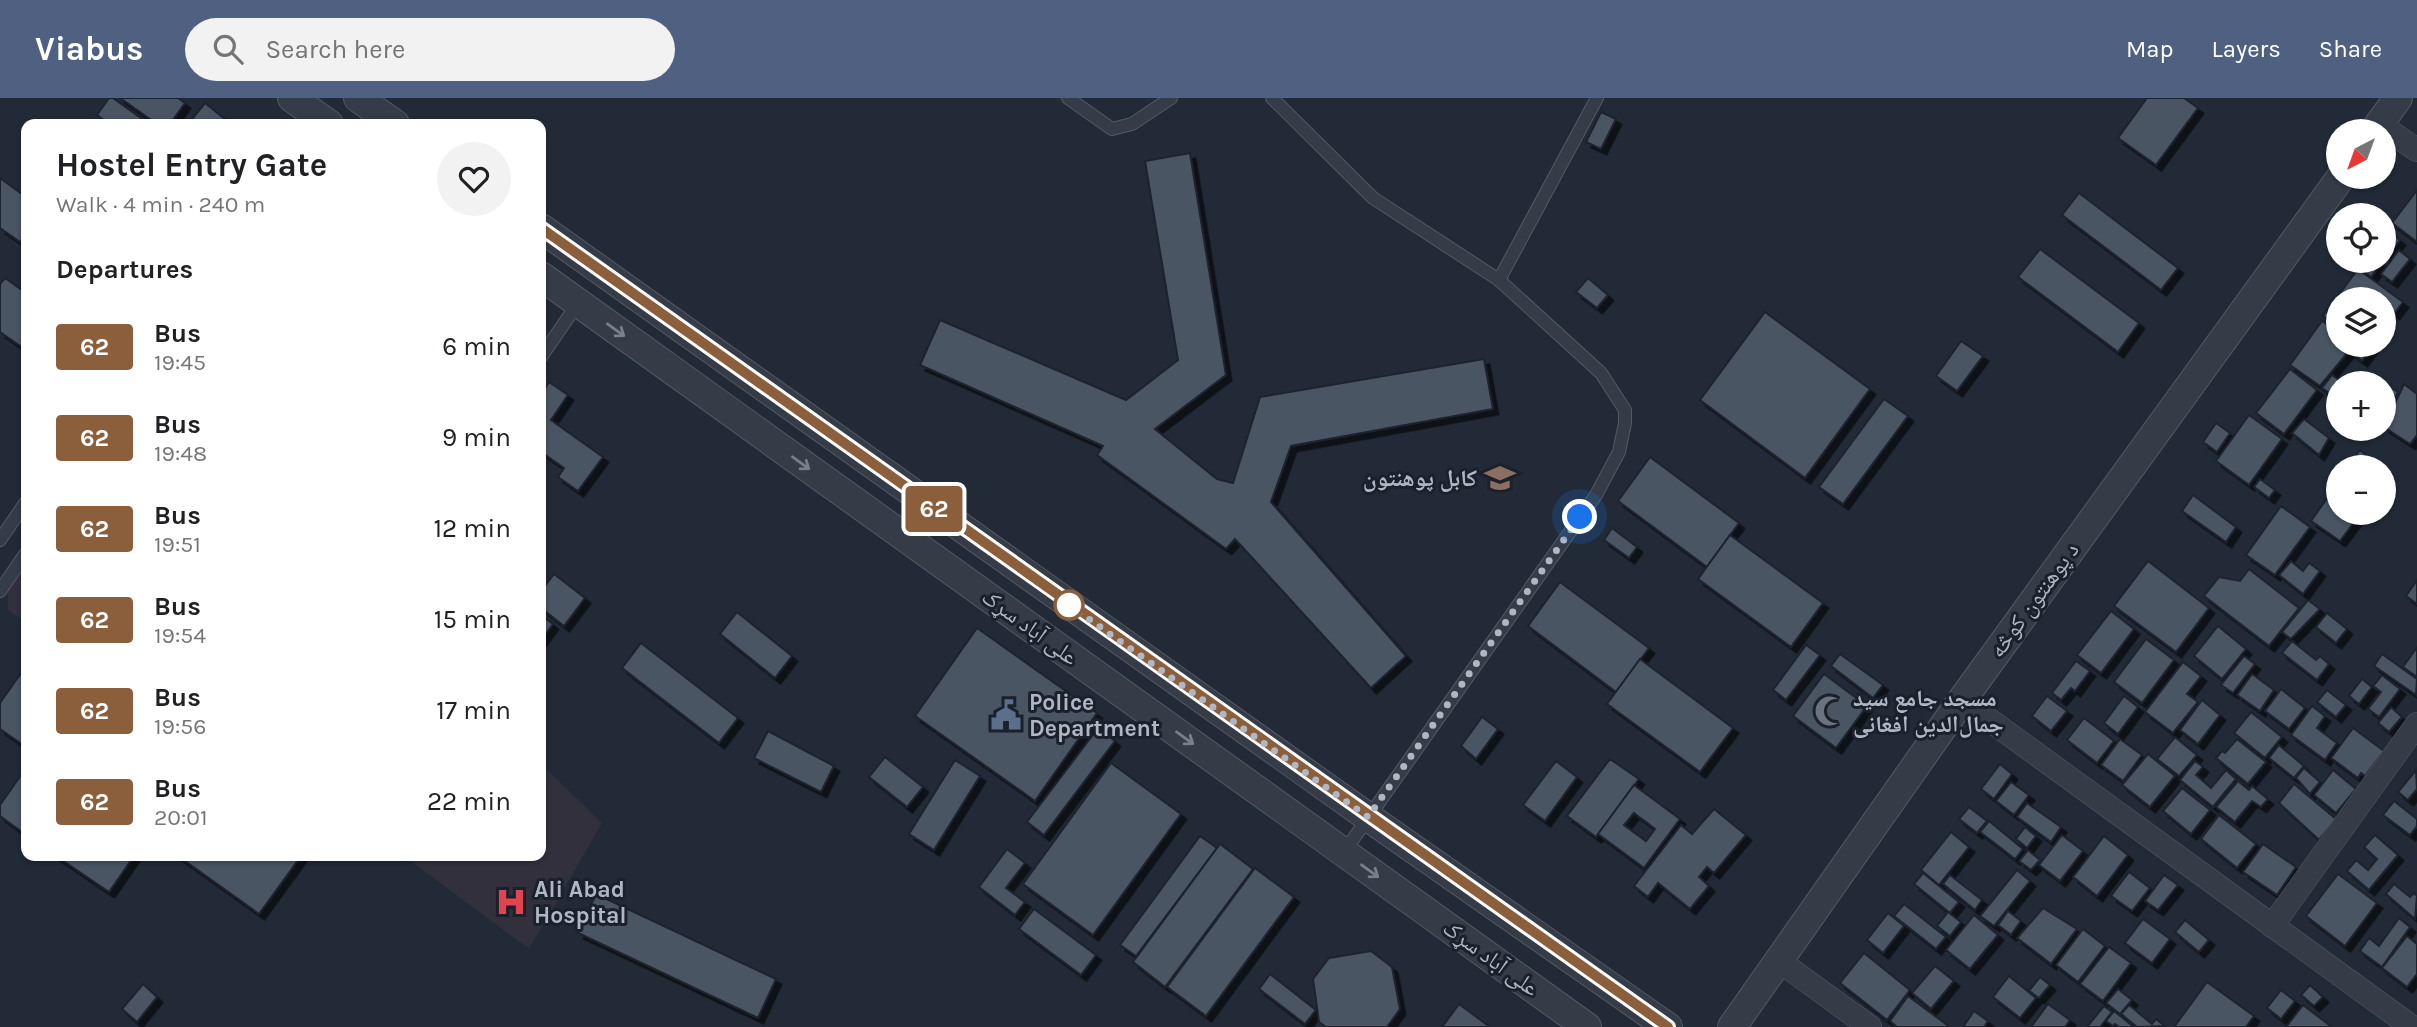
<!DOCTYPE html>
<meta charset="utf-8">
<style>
body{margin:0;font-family:Karla,"Noto Naskh Arabic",sans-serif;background:#f2f2f2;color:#202124;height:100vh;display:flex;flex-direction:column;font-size:26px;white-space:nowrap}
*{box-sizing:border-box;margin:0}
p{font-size:23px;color:#757577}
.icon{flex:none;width:38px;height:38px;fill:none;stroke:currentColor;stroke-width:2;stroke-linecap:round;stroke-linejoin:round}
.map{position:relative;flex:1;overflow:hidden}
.sheet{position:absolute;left:21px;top:21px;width:525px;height:742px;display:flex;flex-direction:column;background:#fff;border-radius:14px;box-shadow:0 2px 5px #0004}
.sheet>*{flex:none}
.badge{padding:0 14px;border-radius:5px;font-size:24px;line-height:46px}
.needle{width:46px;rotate:221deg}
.buttons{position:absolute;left:2326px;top:21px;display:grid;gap:14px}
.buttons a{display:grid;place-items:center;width:70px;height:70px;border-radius:50%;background:#fff;box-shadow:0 2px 5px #0004;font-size:35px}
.you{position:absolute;width:35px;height:35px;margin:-18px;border:5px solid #fff;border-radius:50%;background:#1a73e8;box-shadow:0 0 0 10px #1a73e833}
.map>.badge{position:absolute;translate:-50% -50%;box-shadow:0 0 0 4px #fff}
h2{padding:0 35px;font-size:26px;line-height:63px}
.round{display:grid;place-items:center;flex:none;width:74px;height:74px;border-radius:37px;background:#f2f2f2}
.headline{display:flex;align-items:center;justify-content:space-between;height:119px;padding:0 35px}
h1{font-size:33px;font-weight:700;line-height:52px}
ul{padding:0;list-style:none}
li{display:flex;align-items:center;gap:21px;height:91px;padding:0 35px}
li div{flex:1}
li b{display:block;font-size:26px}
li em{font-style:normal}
li .badge{min-width:77px;font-weight:700;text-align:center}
header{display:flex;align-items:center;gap:42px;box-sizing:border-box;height:98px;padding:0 35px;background:#4f6080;color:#fff}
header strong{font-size:33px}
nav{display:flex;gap:38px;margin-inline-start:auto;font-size:24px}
.search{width:490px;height:63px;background:#f2f2f2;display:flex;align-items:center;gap:18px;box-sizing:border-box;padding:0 24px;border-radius:38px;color:#757577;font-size:26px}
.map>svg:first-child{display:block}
.medical{fill:#32303c}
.building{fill:#4a5463;stroke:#1d232e;stroke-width:2;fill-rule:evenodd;filter:url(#shadow)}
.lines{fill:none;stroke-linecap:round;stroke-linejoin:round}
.service-casing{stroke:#535a65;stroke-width:14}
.minor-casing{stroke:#535a65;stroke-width:24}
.tertiary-casing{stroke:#535a65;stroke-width:30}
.service{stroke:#353c47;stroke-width:12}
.minor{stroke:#353c47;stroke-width:23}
.tertiary{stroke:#353c47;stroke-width:28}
.oneway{stroke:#79808c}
.line-casing{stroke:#fff;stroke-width:16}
.line{stroke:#8b5e3c;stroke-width:10}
.walk{stroke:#b0b7c4;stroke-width:7;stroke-dasharray:0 12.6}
.stop-dot{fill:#fff;stroke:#8b5e3c;stroke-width:3.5}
.labels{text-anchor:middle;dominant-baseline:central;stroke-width:6;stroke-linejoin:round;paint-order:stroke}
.poi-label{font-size:23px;font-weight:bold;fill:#b0b7c4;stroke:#1b212c;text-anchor:start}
.street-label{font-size:23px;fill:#b0b7c4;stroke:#1b212c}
</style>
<header>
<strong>Viabus</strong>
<div class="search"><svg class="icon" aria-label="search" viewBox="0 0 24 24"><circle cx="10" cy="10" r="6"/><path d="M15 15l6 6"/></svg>Search here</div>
<nav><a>Map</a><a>Layers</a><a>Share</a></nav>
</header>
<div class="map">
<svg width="2417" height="929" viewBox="0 0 2417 929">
<defs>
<filter id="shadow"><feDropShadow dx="5.5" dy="5.5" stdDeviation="0" flood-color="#0009"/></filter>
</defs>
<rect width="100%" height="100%" fill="#222a37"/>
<!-- medical -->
<g class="medical">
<path d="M26,464V524L8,512V490Z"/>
<path d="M541,666L602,725L529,851L404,758H541Z"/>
</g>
<!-- building -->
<g class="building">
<path d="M109,0H113L149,26H109L97,17Z"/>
<path d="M120,0H178L185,5L170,26H157Z"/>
<path d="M2147,0H2184L2198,10L2156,67L2118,40Z"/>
<path d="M205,5L231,26H188Z"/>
<path d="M1601,14L1616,21L1601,51L1586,44Z"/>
<path d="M1190,55L1226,277L1155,331L1217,381L1233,385L1260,299L1484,261L1493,311L1291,348L1271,404L1406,558L1371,590L1235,441L1226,451L1097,357L1103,348L920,267L940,222L1126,302L1178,262L1145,63Z"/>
<path d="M0,80L26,99V135L20,144L0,130Z"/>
<path d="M2417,92V144L2392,125Z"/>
<path d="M2079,95L2178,170L2161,192L2062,117Z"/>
<path d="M2384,129L2400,142L2371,179L2351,163H2384Z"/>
<path d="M2040,151L2139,225L2118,254L2018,179Z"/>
<path d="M2399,152L2410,161L2392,184L2381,176Z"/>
<path d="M2358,171L2403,204L2394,216L2384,210V201H2338V229L2323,218Z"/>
<path d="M5,180L26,195V252L0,234V186Z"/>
<path d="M1588,180L1608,197L1597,210L1576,194Z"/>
<path d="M1765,214L1870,291L1805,380L1700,302Z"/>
<path d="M2322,223L2338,233V247H2365L2371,251L2362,263L2349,253L2320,288L2290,267Z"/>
<path d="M1961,243L1983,258L1957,293L1936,278Z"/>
<path d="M2290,271L2317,292L2284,336L2256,315Z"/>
<path d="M2367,273L2398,294L2384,324V285H2359Z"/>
<path d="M2332,277L2344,285H2338V301L2322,290Z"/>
<path d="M549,284L568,297L551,322L603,359L578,393L558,379L564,370L541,354V296Z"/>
<path d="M2404,286L2417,296V337L2410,346L2384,329Z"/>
<path d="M1884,301L1908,318L1843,406L1819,389Z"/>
<path d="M2249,317L2282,341L2249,387L2216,363Z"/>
<path d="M2304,321L2329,340L2319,357L2292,335Z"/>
<path d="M2216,325L2230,335L2217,354L2203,344Z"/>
<path d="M2360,352L2380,369H2346Z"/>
<path d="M1650,359L1739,425L1707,469L1618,403Z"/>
<path d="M2260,381L2275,392L2269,400L2254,389Z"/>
<path d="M2335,389L2338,391V415H2361L2340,443L2311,423Z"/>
<path d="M2193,397L2236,429L2226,444L2182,413Z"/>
<path d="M2281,408L2310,429L2275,477L2246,457Z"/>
<path d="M1612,430L1637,449L1629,460L1604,442Z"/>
<path d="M1730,437L1823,505L1791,549L1698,481Z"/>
<path d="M2148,463L2209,510L2176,554L2114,508Z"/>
<path d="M2291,463L2303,473L2309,465L2320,473L2303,496L2279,477Z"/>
<path d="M2249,471L2299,510L2269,548L2204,498L2219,479L2240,483Z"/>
<path d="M554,476L585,500L564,528L541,510V493Z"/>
<path d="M2417,482V506L2406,498Z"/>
<path d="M1560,484L1649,550L1616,594L1528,528Z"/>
<path d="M2308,502L2320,511L2291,541L2282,534Z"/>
<path d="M2111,513L2134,531L2101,575L2077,557Z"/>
<path d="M737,514L792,558L775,580L720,536Z"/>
<path d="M2327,515L2347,531L2336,545L2316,529Z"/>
<path d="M541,517L553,526L541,542Z"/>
<path d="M2218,528L2246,551L2222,581L2194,558Z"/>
<path d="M977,530L1097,615L1035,703L915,618Z"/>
<path d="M2146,541L2174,562L2142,605L2114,584Z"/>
<path d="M2292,543L2316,562L2320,558L2329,566L2317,582L2282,555Z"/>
<path d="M641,545L738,620L719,645L622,570Z"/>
<path d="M1806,547L1820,557L1786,602L1773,592Z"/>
<path d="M2417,549V579L2403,569Z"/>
<path d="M1840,556L1883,587L1873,600L1831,568Z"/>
<path d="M2382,556L2417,581L2416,597L2374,568Z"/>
<path d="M2244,558L2255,566L2233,595L2221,587Z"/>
<path d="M1640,561L1733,630L1700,674L1607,606Z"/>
<path d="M2076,563L2090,573L2075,593L2071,590L2061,602L2052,595Z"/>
<path d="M2183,564L2201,578L2187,596L2198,604L2173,635L2145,614Z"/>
<path d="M26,568V649L0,631V605Z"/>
<path d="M1824,576L1867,608L1836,650L1793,618Z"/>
<path d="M2252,576L2274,592L2260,613L2237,597Z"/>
<path d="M2382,577L2400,591L2379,619L2368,611L2381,594L2373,588Z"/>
<path d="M2362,581L2372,589L2359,606L2349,598Z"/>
<path d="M2281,591L2305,610L2289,631L2265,613Z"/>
<path d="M2327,592L2346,607L2336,619L2317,604Z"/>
<path d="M2047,598L2067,613L2051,633L2032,618Z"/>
<path d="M2124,598L2138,609L2118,636L2104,625Z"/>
<path d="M2202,602L2220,617L2198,646L2180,632Z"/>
<path d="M2312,608L2325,618L2317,630L2337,645L2325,662L2291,637Z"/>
<path d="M2391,609L2402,619L2389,634L2378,625Z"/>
<path d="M2251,614L2282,639L2265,660L2234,635Z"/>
<path d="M1482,619L1498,631L1476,661L1461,648Z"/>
<path d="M2084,620L2114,643L2097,665L2067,642Z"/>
<path d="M1098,630L1115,643L1044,737L1027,724Z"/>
<path d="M2353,630L2384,653L2365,678L2361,675L2358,680L2331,660Z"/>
<path d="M768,633L834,668L821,694L754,660Z"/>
<path d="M2175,639L2197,657L2179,678L2157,661Z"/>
<path d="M2120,641L2142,657L2123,683L2101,667Z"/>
<path d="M2237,641L2266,664L2248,686L2216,660L2222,653L2225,655Z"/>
<path d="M2279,647L2304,668L2294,680L2269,660Z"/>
<path d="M2148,656L2175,678L2150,709L2122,687Z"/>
<path d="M885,659L923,689L907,709L869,679Z"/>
<path d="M1610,661L1639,681L1596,739L1567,718Z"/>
<path d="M955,662L980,678L934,752L909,736Z"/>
<path d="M1556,663L1577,679L1545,723L1523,707Z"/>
<path d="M2195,663L2203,669L2196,677L2211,690L2226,672L2236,681L2213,709L2180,682Z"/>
<path d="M1111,665L1181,716L1093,837L1023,786Z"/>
<path d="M2000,666L2012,676L1994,701L1981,691Z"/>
<path d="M26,670V737L0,718V707Z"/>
<path d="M2304,670L2320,684L2310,696L2296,680Z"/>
<path d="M2333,672L2356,691L2336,715L2314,697Z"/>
<path d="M2416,672L2417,691L2408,702L2398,694Z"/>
<path d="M2238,683L2249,692L2252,688L2268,701L2261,709L2252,703L2235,724L2216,709Z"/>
<path d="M2011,684L2029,697L2014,717L1996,703Z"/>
<path d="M2294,686L2336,721L2319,742L2279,705Z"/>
<path d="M1634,687L1680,721L1644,770L1598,736ZM1634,715L1655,731L1646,743L1624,727Z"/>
<path d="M2182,690L2210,712L2191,736L2163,713Z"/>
<path d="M2394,703L2417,721V728L2410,737L2383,717Z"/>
<path d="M2027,705L2061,729L2051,744L2017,719Z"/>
<path d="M1969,709L1987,723L1977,735L1959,721Z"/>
<path d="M1714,711L1746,737L1714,775L1707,769L1699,779L1709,788L1690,811L1658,785L1648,799L1634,788L1681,727L1692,736Z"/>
<path d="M2219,717L2256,746L2237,770L2201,741Z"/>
<path d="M1989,723L2023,751L2015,761L1980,734Z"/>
<path d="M2025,729L2036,738L2027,750L2016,741Z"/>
<path d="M1951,734L1969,749L1939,787L1921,772Z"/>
<path d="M2062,737L2083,753L2060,783L2039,767Z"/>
<path d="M2375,737L2398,757L2369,792L2347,773L2356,762L2368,772L2377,761L2364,749Z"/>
<path d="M1200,738L1217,750L1136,858L1120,847Z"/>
<path d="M2104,738L2128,757L2097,798L2073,779Z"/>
<path d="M1220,746L1253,771L1165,889L1133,864Z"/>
<path d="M2263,746L2296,769L2277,797L2243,774Z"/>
<path d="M1007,751L1025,765L1006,790L1025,804L1015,817L979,789Z"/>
<path d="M2028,752L2040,762L2031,772L2019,763Z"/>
<path d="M56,758H134L109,794Z"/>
<path d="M178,758H301L259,816Z"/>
<path d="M1255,770L1294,799L1206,918L1167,889Z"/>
<path d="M2017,772L2030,783L1994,828L1980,818Z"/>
<path d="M2129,774L2150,790L2132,813L2111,798Z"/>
<path d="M1923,775L1959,804L1950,815L1914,786Z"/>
<path d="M2338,776L2377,805L2345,848L2306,818Z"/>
<path d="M1950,777L1982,802L1975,812L1943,786Z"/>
<path d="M2164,777L2178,787L2158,812L2145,803Z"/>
<path d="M2394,786L2410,799L2414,795L2417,798L2415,821L2386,796Z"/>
<path d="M596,796L776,881L758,920L578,835Z"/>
<path d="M1904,806L1946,839L1936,851L1894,818Z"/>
<path d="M2043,810L2077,831L2051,866L2017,840Z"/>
<path d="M1034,811L1096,857L1081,877L1019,831Z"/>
<path d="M2008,813L2021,823L2011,837L1998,827Z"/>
<path d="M1948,814L1961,824L1950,838L1937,828Z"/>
<path d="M1888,815L1904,828L1883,855L1867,842Z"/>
<path d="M1974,817L1998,837L1970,871L1946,852Z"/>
<path d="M2399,820L2410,829L2382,869L2360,853L2369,840L2379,848Z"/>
<path d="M2143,821L2170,841L2152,865L2125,845Z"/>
<path d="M2185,822L2209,842L2199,854L2175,834Z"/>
<path d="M2083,831L2105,848L2078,884L2056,867Z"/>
<path d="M2407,838L2417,846V876L2407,889L2382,870Z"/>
<path d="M2109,849L2131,865L2103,903L2080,886Z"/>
<path d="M1371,853L1392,869L1400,911L1387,929H1326L1319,924L1313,881L1329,860Z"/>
<path d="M1864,855L1910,892L1887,922L1840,885Z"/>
<path d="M1935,868L1954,883L1931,911L1912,895Z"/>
<path d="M1270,876L1316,912L1305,926L1259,891Z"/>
<path d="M2009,878L2036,900L2020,920L1993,899Z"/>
<path d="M2040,879L2050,887L2039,900L2029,893Z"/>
<path d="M2207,884L2254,918L2246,929H2174Z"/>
<path d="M143,886L157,899L137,924L122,911Z"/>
<path d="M2310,887L2323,899L2314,908L2301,897Z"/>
<path d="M2118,891L2132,902L2120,916L2106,905Z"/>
<path d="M2281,892L2295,903L2281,921L2267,910Z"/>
<path d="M1908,898L1950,929H1897L1890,923Z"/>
<path d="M1459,906L1490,929H1442Z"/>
<path d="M2048,906L2070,922L2065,929H2031Z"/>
<path d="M2129,907L2152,926L2156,921L2165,928L2137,929L2121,916Z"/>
<path d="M2303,907L2332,929H2286Z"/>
<path d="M2104,908L2112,914L2100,929H2087Z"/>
<path d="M1974,913L1988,923L1984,929H1963Z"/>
<path d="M2114,913L2134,929H2119L2115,926L2113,928L2106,923Z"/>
</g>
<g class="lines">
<!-- service casing -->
<g class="service-casing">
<g id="service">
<path d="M1068,0L1112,31L1132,26L1171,0"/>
<path d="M1272,0L1373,100L1499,182L1601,275L1625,312V325L1619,354L1596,397L1344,754"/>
<path d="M1499,182L1597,0"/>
<path d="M541,259L578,205"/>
<path d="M0,442L26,404"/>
<path d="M0,493L26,455"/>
</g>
</g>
<!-- minor casing -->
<g class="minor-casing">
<g id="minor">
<path d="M2379,26L2417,52"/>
<path d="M1962,602L2412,929"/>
<path d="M2272,828L2417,626"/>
<path d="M1779,863L1870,929"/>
</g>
</g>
<!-- tertiary casing -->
<g class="tertiary-casing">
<g id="tertiary">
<path d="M292,0L329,26"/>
<path d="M358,0L395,26"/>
<path d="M2374,33L2398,0"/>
<path d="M541,130L1368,719L1668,929"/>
<path d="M541,178L1587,929"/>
<path d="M1732,929L1962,602L2341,79"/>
</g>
</g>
<!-- service -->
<use href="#service" class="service"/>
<!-- minor -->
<use href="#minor" class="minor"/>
<!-- tertiary -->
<use href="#tertiary" class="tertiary"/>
</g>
<!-- one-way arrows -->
<defs><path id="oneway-shaft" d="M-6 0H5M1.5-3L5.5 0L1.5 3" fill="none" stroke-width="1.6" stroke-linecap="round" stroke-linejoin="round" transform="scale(1.75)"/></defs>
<g class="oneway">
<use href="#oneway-shaft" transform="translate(616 232) rotate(36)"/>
<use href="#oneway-shaft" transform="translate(801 365) rotate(36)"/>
<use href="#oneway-shaft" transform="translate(1185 640) rotate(36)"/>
<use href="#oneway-shaft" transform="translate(1370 773) rotate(36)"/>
</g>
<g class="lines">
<!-- line casing -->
<g class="line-casing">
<path id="line" d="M541,130L1668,929"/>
</g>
<!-- line -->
<use href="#line" class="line"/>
<!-- walk -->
<path class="walk" d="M1069,507L1368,719L1580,419"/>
</g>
<!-- icons -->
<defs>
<g id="university-bare" transform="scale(2.415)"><path d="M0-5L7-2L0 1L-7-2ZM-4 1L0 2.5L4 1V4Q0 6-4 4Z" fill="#8d6e63" stroke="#1b212c" stroke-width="2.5" paint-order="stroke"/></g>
<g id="mosque-bare" transform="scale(2.415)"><path d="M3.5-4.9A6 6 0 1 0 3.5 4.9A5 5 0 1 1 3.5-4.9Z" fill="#6b7280" stroke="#1b212c" stroke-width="2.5" paint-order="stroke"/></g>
<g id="civic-bare" transform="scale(2.415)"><path d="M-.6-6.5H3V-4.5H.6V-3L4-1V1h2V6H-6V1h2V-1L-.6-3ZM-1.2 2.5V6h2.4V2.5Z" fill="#5c6f8a" stroke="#1b212c" stroke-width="2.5" paint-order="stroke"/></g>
<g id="hospital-bare" transform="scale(2.415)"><path d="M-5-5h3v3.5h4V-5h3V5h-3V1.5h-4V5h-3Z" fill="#e0444e" stroke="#1b212c" stroke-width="2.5" paint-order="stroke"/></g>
</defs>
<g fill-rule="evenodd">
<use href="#university-bare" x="1500" y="380"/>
<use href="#mosque-bare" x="1830" y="613"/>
<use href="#civic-bare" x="1006" y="617"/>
<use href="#hospital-bare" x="511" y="804"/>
</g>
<!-- markers -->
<circle class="stop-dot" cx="1069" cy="507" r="14"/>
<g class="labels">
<!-- poi labels -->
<g class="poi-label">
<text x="1477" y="380" text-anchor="end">کابل پوهنتون</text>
<text x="1853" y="600">مسجد جامع سید<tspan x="1853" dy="26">جمال‌الدین افغانی</tspan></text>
<text x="1029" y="604">Police<tspan x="1029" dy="26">Department</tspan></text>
<text x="534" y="791">Ali Abad<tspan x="534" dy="26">Hospital</tspan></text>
</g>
<!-- street labels -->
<g class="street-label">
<text transform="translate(2034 502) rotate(-54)">د پوهنتون کوڅه</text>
<text transform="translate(1030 529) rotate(36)">علی آباد سړک</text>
<text transform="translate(1491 860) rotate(36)">علی آباد سړک</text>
</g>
</g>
</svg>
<div class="buttons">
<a><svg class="needle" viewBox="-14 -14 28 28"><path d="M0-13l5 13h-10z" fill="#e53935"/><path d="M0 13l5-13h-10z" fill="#757577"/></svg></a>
<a><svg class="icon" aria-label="locate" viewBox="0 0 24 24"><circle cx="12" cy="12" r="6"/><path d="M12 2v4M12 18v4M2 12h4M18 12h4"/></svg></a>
<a><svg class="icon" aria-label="layers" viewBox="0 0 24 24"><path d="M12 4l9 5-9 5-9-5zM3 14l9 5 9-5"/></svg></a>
<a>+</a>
<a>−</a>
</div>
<div class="you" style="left:1580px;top:419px"></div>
<b class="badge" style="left:934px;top:411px;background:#8b5e3c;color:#fff">62</b>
<section class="sheet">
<div class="headline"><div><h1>Hostel Entry Gate</h1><p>Walk · 4 min · 240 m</p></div><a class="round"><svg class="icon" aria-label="heart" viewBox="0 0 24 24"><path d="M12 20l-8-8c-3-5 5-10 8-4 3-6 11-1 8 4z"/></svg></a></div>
<h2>Departures</h2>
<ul>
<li><span class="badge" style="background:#8b5e3c;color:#fff">62</span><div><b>Bus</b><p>19:45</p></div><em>6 min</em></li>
<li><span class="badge" style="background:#8b5e3c;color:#fff">62</span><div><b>Bus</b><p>19:48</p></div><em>9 min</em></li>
<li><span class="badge" style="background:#8b5e3c;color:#fff">62</span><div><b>Bus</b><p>19:51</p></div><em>12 min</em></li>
<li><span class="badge" style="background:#8b5e3c;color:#fff">62</span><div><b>Bus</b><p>19:54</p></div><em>15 min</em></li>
<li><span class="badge" style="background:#8b5e3c;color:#fff">62</span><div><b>Bus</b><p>19:56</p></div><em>17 min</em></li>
<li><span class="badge" style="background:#8b5e3c;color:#fff">62</span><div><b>Bus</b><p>20:01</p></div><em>22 min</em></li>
</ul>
</section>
</div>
